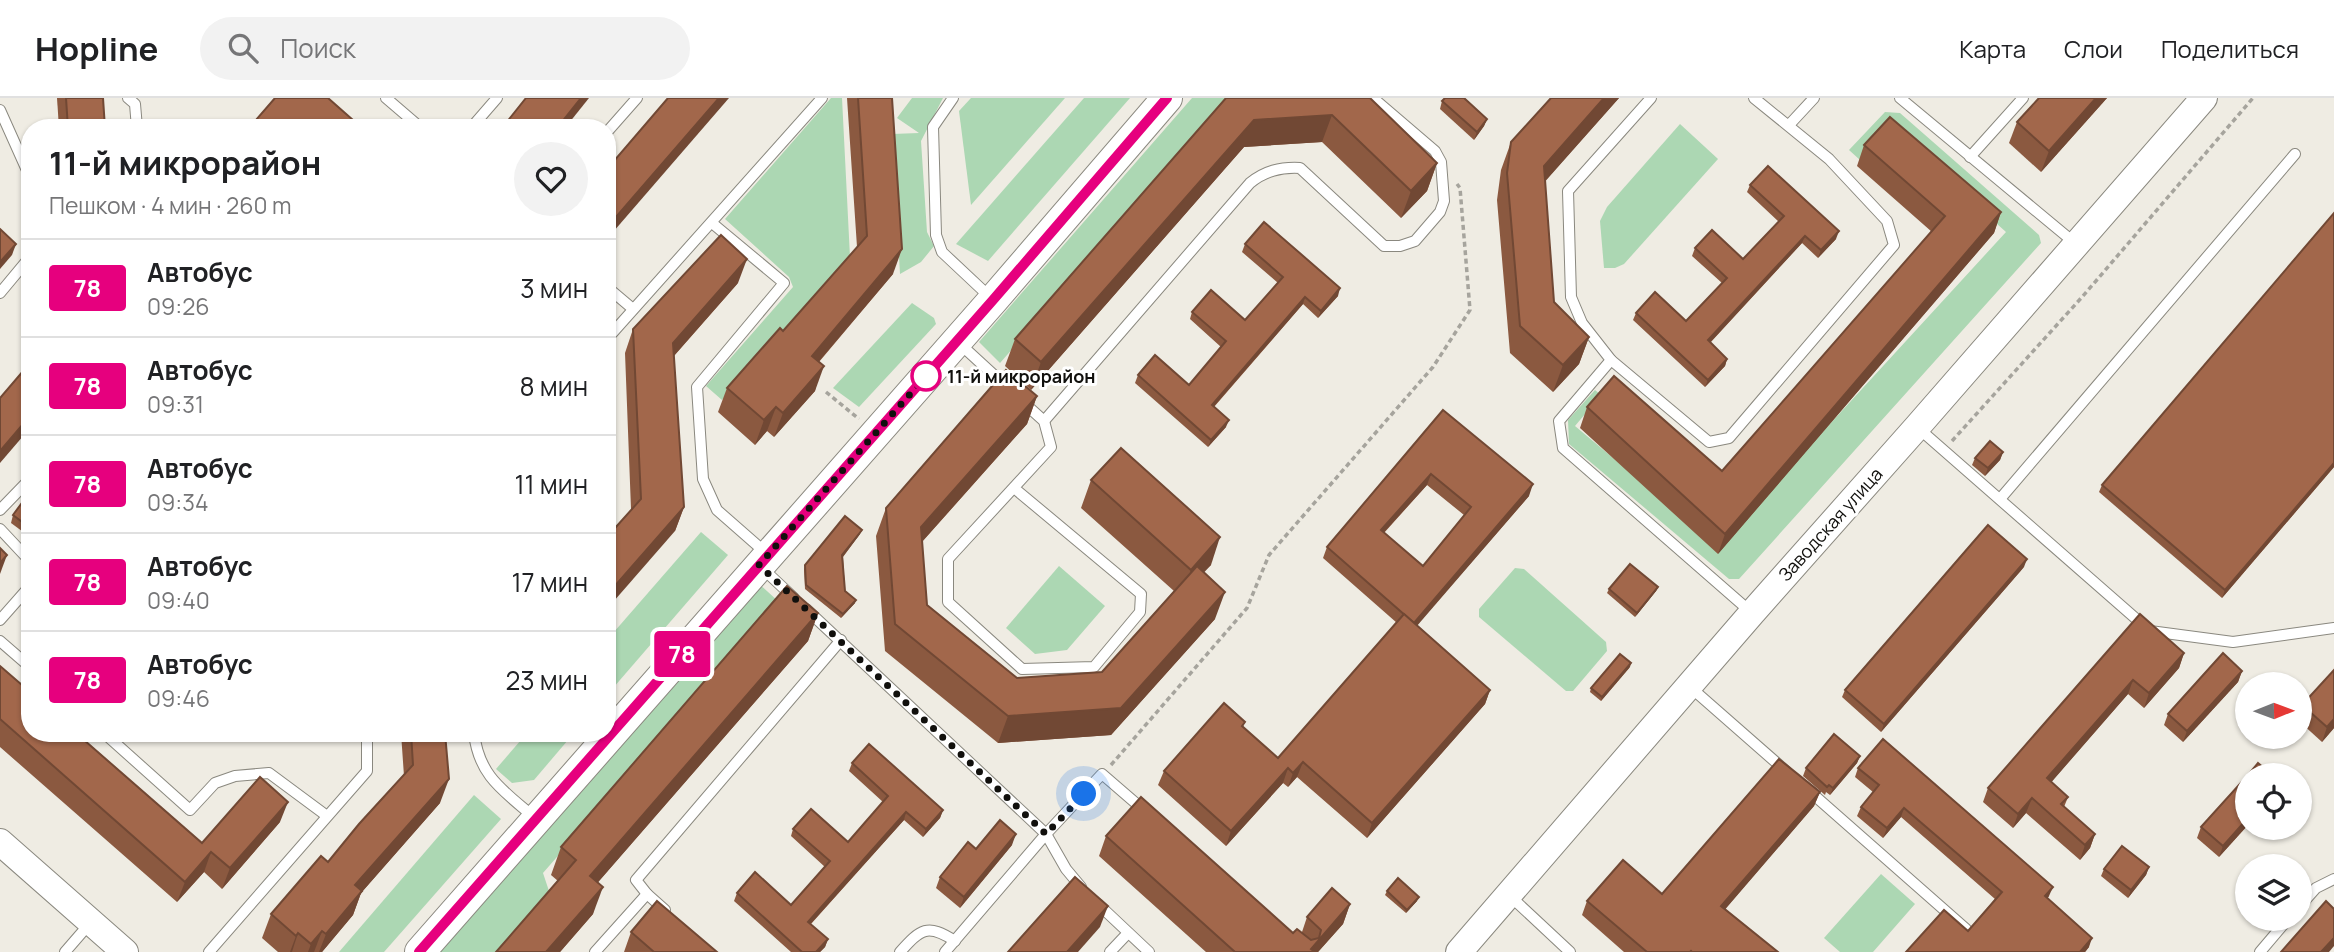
<!DOCTYPE html>
<html lang="ru">
<meta charset="utf-8">
<style>
body{margin:0;font-family:Manrope,sans-serif;background:#f2f2f2;color:#202124;height:100vh;display:flex;flex-direction:column;font-size:26px;white-space:nowrap}
*{box-sizing:border-box;margin:0}
p{font-size:23px;color:#757577}
.icon{flex:none;width:38px;height:38px;fill:none;stroke:currentColor;stroke-width:2;stroke-linecap:round;stroke-linejoin:round}
.map{position:relative;flex:1;overflow:hidden}
.panel{position:absolute;left:21px;top:21px;width:595px;height:623px;display:flex;flex-direction:column;background:#fff;border-radius:28px;box-shadow:0 2px 5px #0004}
.panel>*{flex:none}
.badge{padding:0 14px;border-radius:5px;font-size:24px;line-height:46px}
.needle{width:46px;rotate:89deg}
.tools{position:absolute;left:2235px;top:574px;display:grid;gap:14px}
.tools a{display:grid;place-items:center;width:77px;height:77px;border-radius:50%;background:#fff;box-shadow:0 2px 5px #0004;font-size:35px}
.you{position:absolute;width:35px;height:35px;margin:-18px;border:5px solid #fff;border-radius:50%;background:#1a73e8;box-shadow:0 0 0 10px #1a73e833}
.map>.badge{position:absolute;translate:-50% -50%;box-shadow:0 0 0 4px #fff}
.round{display:grid;place-items:center;flex:none;width:74px;height:74px;border-radius:37px;background:#f2f2f2}
.head{display:flex;align-items:center;justify-content:space-between;height:119px;padding:0 28px}
h1{font-size:33px;font-weight:700;line-height:52px}
ul{padding:0;list-style:none}
li{display:flex;align-items:center;gap:21px;height:98px;padding:0 28px;border-top:2px solid #e0e0e0}
li div{flex:1}
li b{display:block;font-size:26px}
li em{font-style:normal}
li .badge{min-width:77px;font-weight:700;text-align:center}
header{display:flex;align-items:center;gap:42px;box-sizing:border-box;height:98px;padding:0 35px;background:#fff;border-bottom:2px solid #e0e0e0}
header strong{font-size:33px}
nav{display:flex;gap:38px;margin-inline-start:auto;font-size:24px}
.search{width:490px;height:63px;background:#f2f2f2;display:flex;align-items:center;gap:18px;box-sizing:border-box;padding:0 24px;border-radius:38px;color:#757577;font-size:26px}
.map>svg:first-child{display:block}
.green{fill:#acd7b3}
.lines{fill:none;stroke-linecap:round;stroke-linejoin:round}
.service-casing{stroke:#8a887f;stroke-width:12}
.tertiary-casing{stroke:#8a887f;stroke-width:28}
.secondary-casing{stroke:#8a887f;stroke-width:32}
.path{stroke:#a6a49d;stroke-width:3.5;stroke-dasharray:5 3.5;stroke-linecap:butt}
.service{stroke:#fff;stroke-width:10}
.tertiary{stroke:#fff;stroke-width:26}
.secondary{stroke:#fff;stroke-width:30}
.wall{fill:#8b5940;fill-rule:evenodd}
.shaded-wall{fill:#714834}
.building{fill:#a2674b;stroke:#714834;stroke-width:2;fill-rule:evenodd}
.line-casing{stroke:#fff;stroke-width:16}
.line{stroke:#e6007e;stroke-width:10}
.walk{stroke:#11100d;stroke-width:7;stroke-dasharray:0 12.6}
.stop-dot{fill:#fff;stroke:#e6007e;stroke-width:3.5}
.labels{text-anchor:middle;dominant-baseline:central;stroke-width:6;stroke-linejoin:round;paint-order:stroke}
.stop-label{font-size:18px;font-weight:bold;fill:#11100d;stroke:#fff;text-anchor:start}
.street-label{font-size:18px;fill:#11100d;stroke:#fff}
</style>
<header>
<strong>Hopline</strong>
<div class="search"><svg class="icon" aria-label="search" viewBox="0 0 24 24"><circle cx="10" cy="10" r="6"/><path d="M15 15l6 6"/></svg>Поиск</div>
<nav><a>Карта</a><a>Слои</a><a>Поделиться</a></nav>
</header>
<div class="map">
<svg width="2334" height="854" viewBox="0 0 2334 854">
<rect width="100%" height="100%" fill="#efece3"/>
<!-- green -->
<g class="green">
<path d="M831,0H842L850,159L722,302L706,288L793,189L789,179L725,121Z"/>
<path d="M912,0H943L921,43L927,134L934,148L921,164L900,176L892,36L919,35L897,20Z"/>
<path d="M971,0H1065L971,107L959,13Z"/>
<path d="M1084,0H1130L988,163L956,146Z"/>
<path d="M1192,0H1351L1222,13L1000,265L979,244Z"/>
<path d="M1885,14L1900,15L2039,137L2041,145L1739,481H1729L1569,346L1568,322L1595,292L1601,297L1575,328L1718,448L2006,134L1890,30L1860,62L1849,52Z"/>
<path d="M1680,26L1718,61L1624,166L1615,170H1604L1600,123L1607,109Z"/>
<path d="M912,205L934,220L936,226L859,309L833,290Z"/>
<path d="M701,434L728,457L607,597V542Z"/>
<path d="M1059,468L1105,508L1067,552L1035,556L1006,530Z"/>
<path d="M1515,470L1524,471L1606,544L1607,553L1573,593H1566L1479,519V511Z"/>
<path d="M758,485L779,504L543,775L549,793L499,854H438Z"/>
<path d="M527,635H574L534,682L512,685L496,671Z"/>
<path d="M474,697L501,721L384,854H339Z"/>
<path d="M1881,776L1915,806L1873,854H1840L1824,840Z"/>
</g>
<g class="lines">
<!-- service casing -->
<g class="service-casing">
<g id="service">
<path d="M128,0L135,6L137,30"/>
<path d="M386,0L421,30"/>
<path d="M953,0L933,29L936,137L942,154L991,200"/>
<path d="M1651,0L1568,93L1571,199L1582,225L1611,262L1559,323L1563,350L1752,515"/>
<path d="M1900,0L2076,146"/>
<path d="M0,12L30,79"/>
<path d="M1789,27L1814,0"/>
<path d="M471,30L497,0"/>
<path d="M607,34L637,0"/>
<path d="M1970,59L2023,0"/>
<path d="M712,125L784,185L697,289L703,381L717,412L766,455"/>
<path d="M607,189L633,211"/>
<path d="M0,195L30,159"/>
<path d="M607,241L822,0"/>
<path d="M959,245L1009,291"/>
<path d="M1611,262L1709,344L1729,340L1894,147L1887,123L1829,61L1754,0"/>
<path d="M1044,323L1250,85C1265,73 1280,69 1300,70L1384,148H1400L1415,143L1440,114L1444,103L1441,64L1435,53L1373,0"/>
<path d="M1917,329L2150,533L2233,544L2334,530"/>
<path d="M1014,390L1141,496L1140,514L1094,569L1022,571L948,504V461L1051,349L1044,323L1023,304"/>
<path d="M2000,401L2295,56"/>
<path d="M0,412L30,381"/>
<path d="M0,431L30,463"/>
<path d="M760,468L794,500"/>
<path d="M806,511L1046,736L1066,771L1081,789"/>
<path d="M0,522L30,488"/>
<path d="M0,543L30,569"/>
<path d="M1689,588L1787,674"/>
<path d="M104,635L190,712L215,685L235,678L269,675L327,718"/>
<path d="M474,635C479,679 504,693 535,720"/>
<path d="M1807,691L1966,831"/>
<path d="M1509,797L1570,854"/>
<path d="M1098,806L1149,854"/>
<path d="M2300,808L2316,790L2334,781"/>
<path d="M665,812L647,796L636,782L841,542"/>
<path d="M65,854L91,824"/>
<path d="M209,854L367,673V635"/>
<path d="M595,854L647,796"/>
<path d="M900,854C921,831 927,825 955,843"/>
<path d="M945,854L1046,736L1102,676L1146,714"/>
<path d="M1110,854L1128,835"/>
<path d="M2260,854L2288,821"/>
</g>
</g>
<!-- tertiary casing -->
<g class="tertiary-casing">
<g id="tertiary">
<path d="M0,744L125,854"/>
<path d="M1459,854L1752,515L1917,329L2204,0"/>
</g>
</g>
<!-- secondary casing -->
<g class="secondary-casing">
<path id="secondary" d="M420,854L993,202L1167,0"/>
</g>
<!-- path -->
<g class="path">
<path d="M826,294L859,321"/>
<path d="M1952,343L2083,198L2253,0"/>
<path d="M1111,667L1247,510L1269,457L1433,269L1470,212L1460,90L1457,86"/>
</g>
<!-- service -->
<use href="#service" class="service"/>
<!-- tertiary -->
<use href="#tertiary" class="tertiary"/>
<!-- secondary -->
<use href="#secondary" class="secondary"/>
</g>
<!-- wall -->
<g class="wall">
<path d="M57,0H103L105,30H59Z"/>
<path d="M847,0H892L893,176L819,264L815,293L774,339L767,333L755,347L718,314L727,290L783,233L857,149Z"/>
<path d="M1226,0H1370L1437,65L1427,93L1401,120L1322,44L1244,49L1031,292L1005,268L1015,241Z"/>
<path d="M1551,0H1619L1545,83L1554,204L1589,239L1579,266L1553,294L1510,255L1497,102L1501,72L1511,44Z"/>
<path d="M2039,0H2107L2041,74L2009,45L2017,24Z"/>
<path d="M1442,3L1487,21L1484,28L1474,42L1440,11Z"/>
<path d="M1864,47L2001,114L1994,135L1718,456L1580,330L1587,309L1722,373L1932,134L1857,68Z"/>
<path d="M1750,87L1836,141L1818,160L1802,145L1710,245L1727,261L1725,268L1705,289L1633,222L1636,215L1686,223L1722,185L1692,158L1695,150L1743,161L1779,124L1747,94Z"/>
<path d="M1245,146L1338,198L1318,220L1303,206L1214,309L1226,329L1208,349L1135,285L1138,277L1189,287L1221,249L1190,221L1192,214L1245,222L1278,185L1242,154Z"/>
<path d="M738,185L674,258L684,409L675,433L631,411L625,255L633,231Z"/>
<path d="M1037,298L1027,326L922,444L927,507L1017,580L1102,574L1174,493L1081,410L1091,382L1211,467L1203,474L1215,521L1111,637L998,645L885,553L876,438L886,410Z"/>
<path d="M1443,312L1529,398L1417,527L1490,592L1485,606L1367,740L1297,679L1288,689L1283,685L1226,748L1158,687L1164,673L1245,624L1243,629L1278,660L1397,525L1323,460L1327,449ZM1427,387L1464,417L1423,468L1384,435Z"/>
<path d="M2003,354L2000,362L1985,378L1972,367L1975,360Z"/>
<path d="M2334,369L2222,500L2099,394L2102,387Z"/>
<path d="M30,406V439L11,425L13,417Z"/>
<path d="M860,436L843,459L845,493L855,505L841,520L805,491L804,471L805,467Z"/>
<path d="M2024,469L1881,634L1842,599L1845,592Z"/>
<path d="M1658,489L1656,493L1635,519L1607,495L1609,491Z"/>
<path d="M818,515L808,543L598,784L593,816L560,854H496L558,783L551,777L561,749Z"/>
<path d="M2140,516L2184,555L2179,570L2144,610L2128,596L2051,684L2068,699L2064,709L2095,736L2090,750L2080,762L2026,715L2013,730L1983,704L1988,690Z"/>
<path d="M0,568L202,745L280,724L222,791L204,774L177,804L0,649Z"/>
<path d="M1630,569L1601,603L1590,594L1591,590Z"/>
<path d="M2242,573L2238,584L2183,644L2164,627L2168,616Z"/>
<path d="M2302,607L2334,630L2322,644L2300,624V615Z"/>
<path d="M401,635H445L440,705L361,795L353,817L322,854H278L262,840L271,816L328,764L404,678Z"/>
<path d="M1860,658L1857,665L1830,697L1826,694L1825,697L1803,678L1806,670Z"/>
<path d="M852,665L943,712L940,720L923,739L904,722L811,826L828,841L825,849L820,854H791L734,803L737,795L791,807L825,769L791,738L793,731L848,744L883,704L849,673Z"/>
<path d="M1858,670L2049,798L2047,801L2089,849L2085,854H1906L1968,833L1995,801L1901,719L1883,740L1857,718L1861,709L1873,694L1855,679Z"/>
<path d="M2247,678V728L2219,759L2197,740L2201,729Z"/>
<path d="M1820,694L1814,708L1725,811L1778,854H1624L1582,817L1587,803L1662,796Z"/>
<path d="M1106,738L1293,835L1302,834L1307,819L1350,806L1343,826L1318,854H1206L1099,758Z"/>
<path d="M1012,747L960,810L936,790L940,779L976,751Z"/>
<path d="M2149,769L2146,777L2128,800L2101,778L2104,771Z"/>
<path d="M1387,793L1417,803L1406,815L1385,797Z"/>
<path d="M631,834L717,854H624Z"/>
</g>
<!-- shaded-wall -->
<g class="shaded-wall">
<path d="M581,0H589L565,30H557Z"/>
<path d="M719,0H729L607,141V134L610,126Z"/>
<path d="M1604,0H1619L1534,96L1544,68Z"/>
<path d="M2096,0H2107L2041,74L2049,53Z"/>
<path d="M1332,17L1322,44L1244,49L1031,292L1041,264L1254,22Z"/>
<path d="M1487,21L1484,28L1474,42L1477,34Z"/>
<path d="M1437,65L1427,93L1401,120L1411,93Z"/>
<path d="M2001,114L1994,135L1718,456L1725,436Z"/>
<path d="M1839,133L1836,141L1818,160L1821,152Z"/>
<path d="M1805,138L1802,145L1705,250L1708,242Z"/>
<path d="M16,146L12,157L0,171V164Z"/>
<path d="M902,151L893,176L803,282L812,258Z"/>
<path d="M747,161L738,185L664,269L673,245Z"/>
<path d="M1340,190L1338,198L1318,220L1321,213Z"/>
<path d="M1305,199L1303,206L1209,314L1212,307Z"/>
<path d="M1589,239L1579,266L1553,294L1563,267Z"/>
<path d="M1727,261L1725,268L1705,289L1708,282Z"/>
<path d="M824,268L815,293L774,339L783,315Z"/>
<path d="M1037,298L1027,326L911,456L921,429Z"/>
<path d="M776,309L767,333L755,347L764,322Z"/>
<path d="M30,318V330L0,365V353Z"/>
<path d="M1229,322L1226,329L1208,349L1211,342Z"/>
<path d="M2003,354L2000,362L1985,378L1988,370Z"/>
<path d="M2334,365V369L2222,500L2225,492Z"/>
<path d="M1431,376L1427,387L1376,443L1381,432Z"/>
<path d="M1533,386L1529,398L1410,536L1414,525Z"/>
<path d="M684,409L675,433L607,511V497Z"/>
<path d="M862,432L860,436L841,461L842,457Z"/>
<path d="M1220,439L1211,467L1181,499L1191,472Z"/>
<path d="M7,457L0,476V465Z"/>
<path d="M2027,461L2024,469L1881,634L1884,626Z"/>
<path d="M1658,489L1656,493L1635,519L1637,515Z"/>
<path d="M1225,494L1215,521L1111,637L998,645L1008,618L1121,610Z"/>
<path d="M856,502L855,505L841,520L843,516Z"/>
<path d="M818,515L808,543L580,805L590,778Z"/>
<path d="M2184,555L2179,570L2144,610L2149,595Z"/>
<path d="M1631,565L1630,569L1601,603L1602,599Z"/>
<path d="M2242,573L2238,584L2183,644L2187,633Z"/>
<path d="M2133,582L2128,596L2042,695L2047,680Z"/>
<path d="M1490,592L1485,606L1367,740L1372,725Z"/>
<path d="M2334,621V630L2322,644L2327,629Z"/>
<path d="M1860,658L1857,665L1830,697L1833,690Z"/>
<path d="M1303,664L1297,679L1288,689L1293,675Z"/>
<path d="M1288,670L1283,685L1226,748L1231,733Z"/>
<path d="M449,681L440,705L361,795L353,817L322,854H319L326,836L355,787Z"/>
<path d="M1820,694L1814,708L1716,822L1721,808Z"/>
<path d="M2032,700L2026,715L2013,730L2018,716Z"/>
<path d="M288,704L280,724L222,791L230,770Z"/>
<path d="M1904,710L1901,719L1883,740L1887,730Z"/>
<path d="M943,712L940,720L923,739L926,731Z"/>
<path d="M906,714L904,722L806,831L808,824Z"/>
<path d="M2247,721V728L2219,759L2223,748Z"/>
<path d="M1016,736L1012,747L960,810L964,799Z"/>
<path d="M2095,736L2090,750L2080,762L2085,747Z"/>
<path d="M211,754L204,774L177,804L185,784Z"/>
<path d="M2149,769L2146,777L2128,800L2131,792Z"/>
<path d="M603,789L593,816L560,854H546Z"/>
<path d="M2053,789L2049,798L2041,808L2045,798Z"/>
<path d="M1419,799L1417,803L1406,815L1407,812Z"/>
<path d="M1350,806L1343,826L1318,854H1310L1311,851Z"/>
<path d="M1108,808L1100,829L1078,854H1067Z"/>
<path d="M322,833L314,854H308L311,846Z"/>
<path d="M298,835L292,854H290L296,838Z"/>
<path d="M2092,840L2089,849L2085,854H2080Z"/>
<path d="M2334,840V848L2329,854H2321Z"/>
<path d="M828,841L825,849L820,854H816Z"/>
</g>
<!-- building -->
<g class="building">
<path d="M66,0H103L105,30H68Z"/>
<path d="M275,0H328L362,30H249Z"/>
<path d="M526,0H581L557,30H502Z"/>
<path d="M668,0H719L610,126L607,123V71Z"/>
<path d="M858,0H892L902,151L812,258L824,268L783,315L776,309L764,322L727,290L780,230L783,233L867,138Z"/>
<path d="M1226,0H1370L1437,65L1411,93L1332,17L1254,22L1041,264L1015,241Z"/>
<path d="M1445,0H1464L1487,21L1477,34L1442,3Z"/>
<path d="M1551,0H1604L1544,68L1554,204L1589,239L1563,267L1520,228L1507,75L1511,44Z"/>
<path d="M2039,0H2096L2049,53L2017,24Z"/>
<path d="M1890,19L2001,114L1725,436L1587,309L1614,278L1722,373L1945,118L1864,47Z"/>
<path d="M1768,68L1839,133L1821,152L1805,138L1708,242L1727,261L1708,282L1636,215L1655,194L1686,223L1727,180L1695,150L1712,132L1743,161L1784,118L1750,87Z"/>
<path d="M2334,115V365L2225,492L2102,387Z"/>
<path d="M1264,124L1340,190L1321,213L1305,199L1212,307L1229,322L1211,342L1138,277L1155,257L1189,287L1226,243L1192,214L1211,192L1245,222L1283,179L1245,146Z"/>
<path d="M0,131L16,146L0,164Z"/>
<path d="M721,137L747,161L673,245L684,409L607,497V439L641,401L633,231Z"/>
<path d="M30,265V318L0,353V300Z"/>
<path d="M1006,272L1037,298L921,429L927,507L1017,580L1102,574L1197,468L1225,494L1121,610L1008,618L895,526L886,410Z"/>
<path d="M1443,312L1533,386L1414,525L1327,449ZM1431,376L1471,409L1423,468L1381,432Z"/>
<path d="M1990,343L2003,354L1988,370L1975,360Z"/>
<path d="M1121,350L1220,439L1191,472L1091,382Z"/>
<path d="M24,402L30,406V430L13,417Z"/>
<path d="M845,418L862,432L842,457L845,493L856,502L843,516L806,487L805,467Z"/>
<path d="M1988,427L2027,461L1884,626L1845,592Z"/>
<path d="M0,450L7,457L0,465Z"/>
<path d="M1630,466L1658,489L1637,515L1609,491Z"/>
<path d="M787,488L818,515L590,778L603,789L546,854H496L576,762L561,749Z"/>
<path d="M1404,516L1490,592L1372,725L1303,664L1293,675L1288,670L1231,733L1164,673L1224,605L1245,624L1242,628L1278,660Z"/>
<path d="M2140,516L2184,555L2149,595L2133,582L2047,680L2068,699L2061,706L2095,736L2085,747L2032,700L2018,716L1988,690Z"/>
<path d="M2223,555L2242,573L2187,633L2168,616Z"/>
<path d="M1620,556L1631,565L1602,599L1591,590Z"/>
<path d="M0,568L30,594V635H76L202,745L260,679L288,704L230,770L211,754L185,784L0,621Z"/>
<path d="M2334,572V621L2327,629L2302,607Z"/>
<path d="M411,635H445L449,681L355,787L362,793L326,836L322,833L311,846L298,835L296,838L271,816L321,758L328,764L359,726L413,667Z"/>
<path d="M1834,636L1860,658L1833,690L1829,687L1827,689L1806,670Z"/>
<path d="M1883,641L2053,789L2045,798L2092,840L2080,854H1906L1944,812L1968,833L2002,794L1904,710L1887,730L1861,709L1879,687L1858,670Z"/>
<path d="M869,646L943,712L926,731L906,714L808,824L828,841L816,854H802L737,795L755,774L791,807L830,763L793,731L811,711L848,744L888,698L852,665Z"/>
<path d="M1779,661L1820,694L1721,808L1778,854H1692L1691,853L1690,854H1647L1587,803L1623,762L1662,796Z"/>
<path d="M2258,665L2272,677H2248Z"/>
<path d="M2247,678V721L2223,748L2201,729Z"/>
<path d="M1141,699L1293,835L1297,831L1311,842L1319,840L1321,832L1307,819L1332,790L1350,806L1311,851L1315,854H1235L1106,738Z"/>
<path d="M1000,722L1016,736L964,799L940,779L968,744L976,751Z"/>
<path d="M2122,748L2149,769L2131,792L2104,771Z"/>
<path d="M1075,779L1108,808L1067,854H1008Z"/>
<path d="M1398,780L1419,799L1407,812L1387,793Z"/>
<path d="M657,803L717,854H654L631,834Z"/>
<path d="M2326,803L2334,811V840L2321,854H2281Z"/>
</g>
<g class="lines">
<!-- line casing -->
<g class="line-casing">
<path id="line" d="M419,854L993,202L1167,0"/>
</g>
<!-- line -->
<use href="#line" class="line"/>
<!-- walk -->
<path class="walk" d="M926,278L759,467L1046,736L1084,696"/>
</g>
<!-- markers -->
<circle class="stop-dot" cx="926" cy="278" r="14"/>
<g class="labels">
<!-- stop labels -->
<g class="stop-label">
<text x="947" y="278">11-й микрорайон</text>
</g>
<!-- street labels -->
<g class="street-label">
<text transform="translate(1830 426) rotate(-48)">Заводская улица</text>
</g>
</g>
</svg>
<div class="tools">
<a><svg class="needle" viewBox="-14 -14 28 28"><path d="M0-13l5 13h-10z" fill="#e53935"/><path d="M0 13l5-13h-10z" fill="#757577"/></svg></a>
<a><svg class="icon" aria-label="locate" viewBox="0 0 24 24"><circle cx="12" cy="12" r="6"/><path d="M12 2v4M12 18v4M2 12h4M18 12h4"/></svg></a>
<a><svg class="icon" aria-label="layers" viewBox="0 0 24 24"><path d="M12 4l9 5-9 5-9-5zM3 14l9 5 9-5"/></svg></a>
</div>
<div class="you" style="left:1084px;top:696px"></div>
<b class="badge" style="left:682px;top:556px;background:#e6007e;color:#fff">78</b>
<section class="panel">
<div class="head"><div><h1>11-й микрорайон</h1><p>Пешком · 4 мин · 260 m</p></div><a class="round"><svg class="icon" aria-label="heart" viewBox="0 0 24 24"><path d="M12 20l-8-8c-3-5 5-10 8-4 3-6 11-1 8 4z"/></svg></a></div>
<ul>
<li><span class="badge" style="background:#e6007e;color:#fff">78</span><div><b>Автобус</b><p>09:26</p></div><em>3 мин</em></li>
<li><span class="badge" style="background:#e6007e;color:#fff">78</span><div><b>Автобус</b><p>09:31</p></div><em>8 мин</em></li>
<li><span class="badge" style="background:#e6007e;color:#fff">78</span><div><b>Автобус</b><p>09:34</p></div><em>11 мин</em></li>
<li><span class="badge" style="background:#e6007e;color:#fff">78</span><div><b>Автобус</b><p>09:40</p></div><em>17 мин</em></li>
<li><span class="badge" style="background:#e6007e;color:#fff">78</span><div><b>Автобус</b><p>09:46</p></div><em>23 мин</em></li>
</ul>
</section>
</div>
